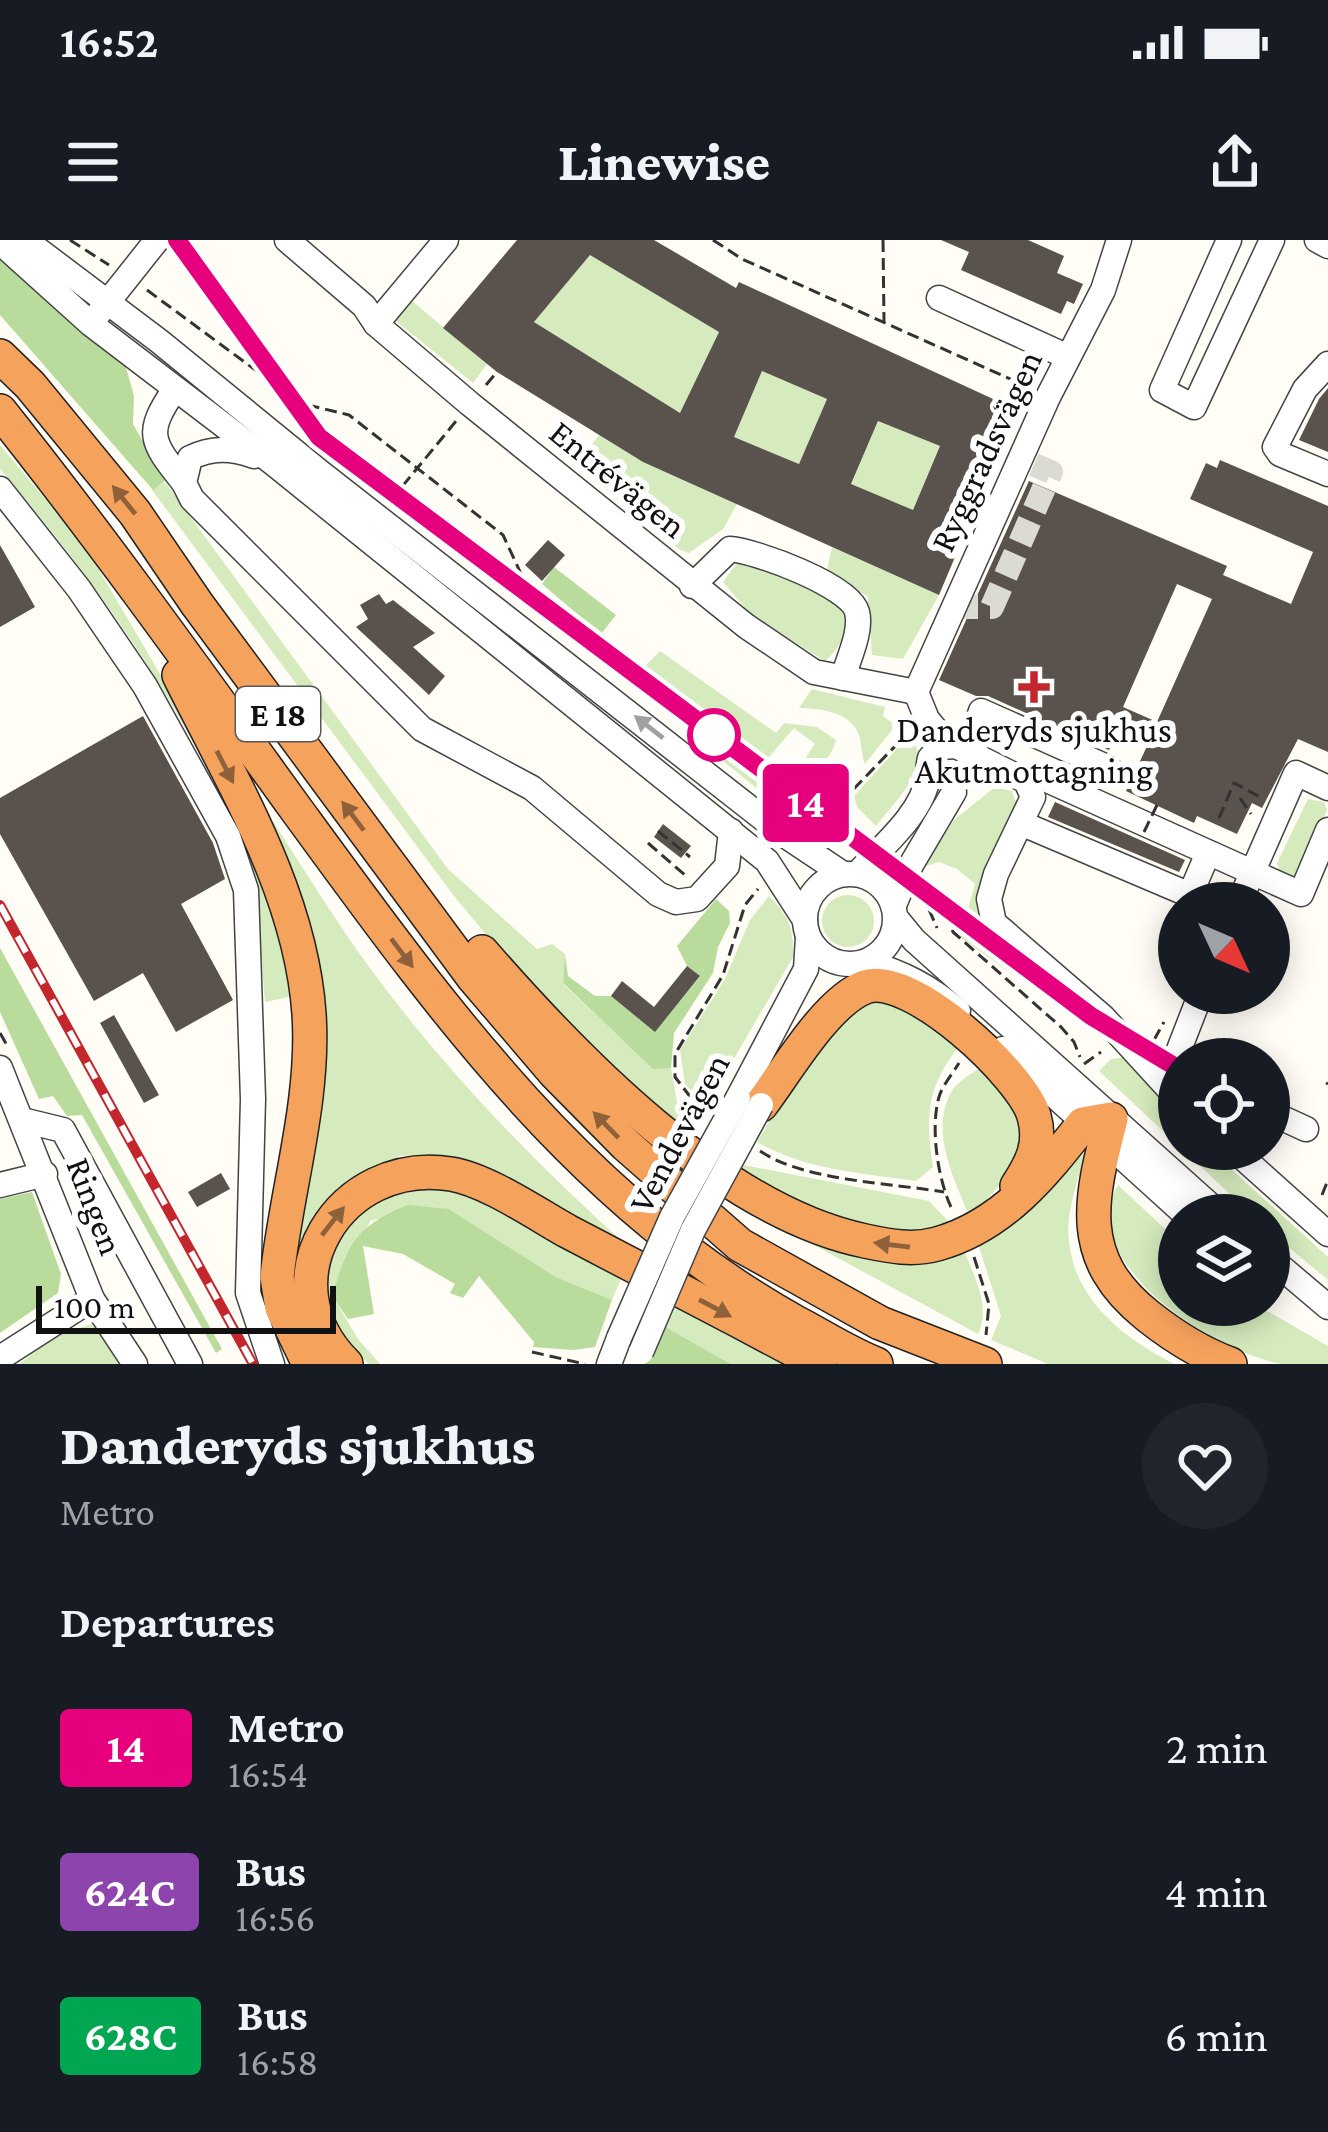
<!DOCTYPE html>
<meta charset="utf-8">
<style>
body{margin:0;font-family:"Crimson Pro",serif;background:#20242c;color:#f1f3f6;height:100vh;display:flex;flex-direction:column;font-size:45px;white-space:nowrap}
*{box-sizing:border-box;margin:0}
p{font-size:39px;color:#9ea1a6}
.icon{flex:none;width:66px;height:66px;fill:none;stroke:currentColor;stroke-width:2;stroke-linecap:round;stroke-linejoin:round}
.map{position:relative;height:1124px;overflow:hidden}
.sheet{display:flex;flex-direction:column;background:#171b24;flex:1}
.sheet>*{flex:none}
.badge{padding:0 24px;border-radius:9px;font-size:42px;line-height:78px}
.needle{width:78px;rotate:134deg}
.fabs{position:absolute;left:1158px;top:642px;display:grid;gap:24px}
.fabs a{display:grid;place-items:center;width:132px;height:132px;border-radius:50%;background:#171b24;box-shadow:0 6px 30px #0003;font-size:60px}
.scale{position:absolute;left:36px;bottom:30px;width:300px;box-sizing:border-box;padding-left:12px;border:6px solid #111;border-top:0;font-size:33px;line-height:42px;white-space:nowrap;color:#111;-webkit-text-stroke:9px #fff;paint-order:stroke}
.map>.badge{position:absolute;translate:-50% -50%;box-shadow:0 0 0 6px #fff}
h2{padding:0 60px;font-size:45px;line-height:108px}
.round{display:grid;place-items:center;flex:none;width:126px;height:126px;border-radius:63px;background:#20242c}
.summary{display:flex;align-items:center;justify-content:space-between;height:204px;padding:0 60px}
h1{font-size:57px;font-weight:800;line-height:90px}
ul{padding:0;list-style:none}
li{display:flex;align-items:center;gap:36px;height:144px;padding:0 60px}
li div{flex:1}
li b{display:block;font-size:45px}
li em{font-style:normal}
li .badge{min-width:132px;font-weight:700;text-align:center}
.status{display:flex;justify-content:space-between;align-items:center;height:84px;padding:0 60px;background:#171b24;direction:ltr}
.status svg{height:33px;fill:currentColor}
header{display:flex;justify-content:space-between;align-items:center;height:156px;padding:0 60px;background:#171b24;font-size:54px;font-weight:800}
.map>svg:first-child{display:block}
.green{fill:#d5ebbd}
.forest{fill:#b9dc9c}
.building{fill:#5a524d;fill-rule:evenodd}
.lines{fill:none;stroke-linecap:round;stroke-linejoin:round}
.minor-tunnel{stroke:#dbdad3;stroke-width:24;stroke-dasharray:24 12;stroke-linecap:butt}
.minor-casing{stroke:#444;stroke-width:27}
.highway-casing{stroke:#222;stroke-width:36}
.path{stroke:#333;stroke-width:3;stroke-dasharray:12 6;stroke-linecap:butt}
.minor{stroke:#fff;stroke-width:24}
.highway{stroke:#f5a25d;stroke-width:33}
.rail-casing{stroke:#c4262e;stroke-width:10}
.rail{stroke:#fff;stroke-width:6;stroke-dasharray:18;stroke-linecap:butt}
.minor-bridge-casing{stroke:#444;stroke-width:27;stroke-linecap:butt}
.path-bridge{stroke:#333;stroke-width:3;stroke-dasharray:12 6;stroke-linecap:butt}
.minor-bridge{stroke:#fff;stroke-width:24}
.oneway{fill:#8e613b}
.oneway2{fill:#a0a0a0}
.line-casing{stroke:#fff;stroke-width:27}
.line{stroke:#e6007e;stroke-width:18}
.poi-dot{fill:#c4262e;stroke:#fff;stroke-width:4.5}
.stop-dot{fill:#fff;stroke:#e6007e;stroke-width:6}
.labels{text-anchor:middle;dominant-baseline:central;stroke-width:12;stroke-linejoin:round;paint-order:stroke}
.shield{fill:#fff;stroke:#585858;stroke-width:3}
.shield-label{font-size:33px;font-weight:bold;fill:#111}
.street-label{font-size:36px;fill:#111;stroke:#fff}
.poi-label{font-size:36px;fill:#111;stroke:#fff}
</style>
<div class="status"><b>16:52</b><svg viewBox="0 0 49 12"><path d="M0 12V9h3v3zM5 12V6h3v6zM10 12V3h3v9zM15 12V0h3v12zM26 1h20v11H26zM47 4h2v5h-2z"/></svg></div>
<header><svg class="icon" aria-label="menu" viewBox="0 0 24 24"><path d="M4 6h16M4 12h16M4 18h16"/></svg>Linewise<svg class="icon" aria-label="share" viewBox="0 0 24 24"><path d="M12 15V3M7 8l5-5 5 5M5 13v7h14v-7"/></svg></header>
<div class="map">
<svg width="1328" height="1124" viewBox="0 0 1328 1124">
<rect width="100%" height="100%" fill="#fffdf5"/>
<!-- green -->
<g class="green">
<path d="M590,15L719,92L680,174L534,82Z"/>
<path d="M411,60L487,124L473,143L396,81Z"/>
<path d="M762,131L827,159L799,224L734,197Z"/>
<path d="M878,181L940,206L913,270L851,245Z"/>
<path d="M599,195L643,222L737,264L723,289L689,313L679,309L576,225Z"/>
<path d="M0,205L85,306L160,434L219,545L265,647L293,756L265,762C260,704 257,645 235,590C182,461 90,334 0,229Z"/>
<path d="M165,242L448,629L537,709L552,704L565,714L563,744L653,828H671L677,862L700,879L692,895L583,801L524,740L454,656L152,250Z"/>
<path d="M832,307L939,355L903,419L872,415L868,357L827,330Z"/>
<path d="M737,323H750L829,359L843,370C846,393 843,406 825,421L751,375L723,342Z"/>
<path d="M660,411L776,493L784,483L817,487L836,500C832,512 829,522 815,523L806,517L815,504L794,488L764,523L645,426Z"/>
<path d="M812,449L885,467L883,476L892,483V490L865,524C861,515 862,505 859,495C850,471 821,469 799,468Z"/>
<path d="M912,499C933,528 893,563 876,586L857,567L854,556L903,502Z"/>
<path d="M713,505L802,576L803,586L707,508Z"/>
<path d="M995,547L1012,551L1017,566L983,638L981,693L1041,742L1035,750L960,697L975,644L957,629L939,622L923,627L954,580Z"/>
<path d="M1308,559L1324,562L1327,570L1300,633L1291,637L1280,632L1277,623Z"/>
<path d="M266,571C303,627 338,686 378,739C453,839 542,930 635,1013L505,939L434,915L400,916L337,948L317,978L297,1060L293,1019L324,824L263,577Z"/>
<circle cx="848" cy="681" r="26"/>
<path d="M769,656C789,676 794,688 793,717L706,867L685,844L680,810L725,739L750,680Z"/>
<path d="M866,761H892L960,805C927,846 925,876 933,927L916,941C861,933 806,930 757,902C787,850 820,799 866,761Z"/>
<path d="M1134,816L1168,872L1179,882V906L1099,831L1111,819Z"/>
<path d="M984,825C1038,895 1039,901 978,970L967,971C952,934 929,887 953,849C960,840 974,832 984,825Z"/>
<path d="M1182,909H1209L1328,1017V1040L1269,991V975H1252Z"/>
<path d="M1086,910C1079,938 1065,973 1069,1002C1076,1062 1124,1098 1174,1124H1048L991,1100L1001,1076L979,1007C1021,981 1053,946 1086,910Z"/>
<path d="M744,925L929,961L950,983C896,1002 865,984 814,966C787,956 762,947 736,933Z"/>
<path d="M1118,945L1179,1002V1065H1257L1328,1106V1124C1313,1124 1296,1124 1281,1124C1216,1112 1074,1024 1118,945Z"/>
<path d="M422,946L475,952L623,1034L612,1060L556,1037L449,969L371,980L332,1055L358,1099L380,1124H369C357,1113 339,1096 331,1081C310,1037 341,971 385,953C396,948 411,948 422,946Z"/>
<path d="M768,980L949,1017L965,1013C975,1038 991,1068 978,1094Z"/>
<path d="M671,1061L785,1124H731L662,1085Z"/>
<path d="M91,1084L113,1106L125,1124H19L54,1097Z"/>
</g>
<!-- forest -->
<g class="forest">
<path d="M0,13L125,124L134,156L133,184L165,241L153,250L0,75Z"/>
<path d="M554,327L616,375L601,394L542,344Z"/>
<path d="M716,659L729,671L730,683L718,707L713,733L674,793L671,828L653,829L563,743L565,714L568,736L595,756H611L655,791L700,737L687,726L677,706Z"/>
<path d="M0,708L222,1109L216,1113L82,875L67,876L53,856L39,859L0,772Z"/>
<path d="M32,952L61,1034L58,1053L0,1093V959Z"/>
<path d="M407,965L449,969L556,1037L612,1060L595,1107L573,1110L533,1107L534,1102L479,1036L463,1058L450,1053L455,1044L403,1014L363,1006L374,1074L348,1079L332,1056C348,1004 355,987 407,965Z"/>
<path d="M662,1085L731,1124H644Z"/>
</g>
<!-- building -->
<g class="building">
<path d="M517,0H654L736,48L739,42L1017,170L939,355L643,222L497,132L443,88ZM590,15L719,92L680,173L534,82ZM762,131L827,159L799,224L734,197ZM878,181L940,206L913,270L851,244Z"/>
<path d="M941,0H1028L1064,16L1057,33L1083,44L1074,64L1067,61L1061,74L961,30L969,12Z"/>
<path d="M1328,148V212L1299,200L1319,159Z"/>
<path d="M1220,220L1328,266V512L1298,499L1262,568L1252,563L1237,594L1197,576L1194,583L1126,551L1149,502L1118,489L1109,510L988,456H976L939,440L1029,241L1227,326L1223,335L1291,364L1313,312L1190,259L1206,223L1217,228ZM1177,344L1212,359L1157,482L1123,467Z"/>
<path d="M449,278L477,300L467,313L439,291Z"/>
<path d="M548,300L565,315L542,341L525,325Z"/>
<path d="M0,305L35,367L0,387Z"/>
<path d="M379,354L386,364L393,360L435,393L413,407L445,436L429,455L356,387L368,379L360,365Z"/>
<path d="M143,476L213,603L225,639L181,664L233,760L176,792L143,733L94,761L0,594V558Z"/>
<path d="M1055,562L1185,620L1179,632L1048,577Z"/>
<path d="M663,584L691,606L681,618L654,597Z"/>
<path d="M687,726L700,736L655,792L611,756L622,741L654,767Z"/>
<path d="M114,775L159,855L144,863L100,783Z"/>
<path d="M221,933L230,949L197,967L188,952Z"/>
</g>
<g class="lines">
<!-- minor-tunnel -->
<path class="minor-tunnel" d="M954,367H992L1051,232L1020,219"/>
<!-- minor casing -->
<g class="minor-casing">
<g id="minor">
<path d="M25,0L159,101L321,233L783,594L843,634"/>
<path d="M287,0L364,66L376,84L470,164L746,386L814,432L916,452"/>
<path d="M1229,0L1162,150L1194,167L1272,0"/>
<path d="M1317,0L1328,6"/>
<path d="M0,2L91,84L273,223L767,621L805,680"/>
<path d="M939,58L1068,117"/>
<path d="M99,73L157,0"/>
<path d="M376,84L446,0"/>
<path d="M1328,124L1305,149L1275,207L1280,214L1328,234"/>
<path d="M175,149C144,194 151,201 184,243"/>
<path d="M254,216C231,208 212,207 190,218L184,243L192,259L422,489L532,548L658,654L676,662L697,659L727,626L731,591"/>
<path d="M0,249L79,349L145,446L228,596L246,650L253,859L248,1053L272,1124"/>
<path d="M692,346L730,309C756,311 851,346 857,372C862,392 848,419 843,438"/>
<path d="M916,452L1048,157L1103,50L1119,0"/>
<path d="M916,452L927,479L949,506"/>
<path d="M967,513L981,471L1109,528"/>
<path d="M1026,541L1036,535L1301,654L1328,590"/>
<path d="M1023,584L1190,655L1208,613"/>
<path d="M857,634C880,608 922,575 928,537C929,531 928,524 930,518L941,507L956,506L1026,541L1033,557L996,634L989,659L994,683L1103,777L1179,860"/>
<circle cx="850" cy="679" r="45"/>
<path d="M1239,663L1296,533L1328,548"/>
<path d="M894,665L911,625L954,552"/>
<path d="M896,678L914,700L1221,975"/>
<path d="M866,722C903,733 929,746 958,771"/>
<path d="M1003,809L1186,975"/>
<path d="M0,828L92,1059L135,1124"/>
<path d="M738,858L806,729L808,697"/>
<path d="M1178,859L1175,820L1201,753"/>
<path d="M1269,872L1306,889"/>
<path d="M22,880L63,890L190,1124"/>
<path d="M1233,909L1328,994"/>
<path d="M0,945L45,934"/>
<path d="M1269,1017L1328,1067"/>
<path d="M0,1118L92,1059"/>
<path d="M609,1124L619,1098"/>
</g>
</g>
<!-- highway casing -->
<g class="highway-casing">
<g id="highway">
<path d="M0,116L30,145L135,273L197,364L473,737L555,833L626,905L740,1005L880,1083L985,1124"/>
<path d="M0,171C102,299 197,432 293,565C437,762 577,960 795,1082C822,1096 848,1113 876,1124"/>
<path d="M179,435C231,540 301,653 309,774C315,861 286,951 277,1037L282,1068L309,1124"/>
<path d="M482,712C575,819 721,971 865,1001C889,1006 912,1011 937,1004C1002,986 1043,935 1083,884L1111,879C1090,960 1075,1018 1148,1076C1172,1095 1200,1113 1230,1124"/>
<path d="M761,865C786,832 826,762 865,747C910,730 1023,836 1034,876C1042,904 1032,923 1017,946"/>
<path d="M346,1124C262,1041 340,916 451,934C487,940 535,973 567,991C651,1035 736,1079 820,1124"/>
</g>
</g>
<!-- path -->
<g class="path">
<path d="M70,0L109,25"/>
<path d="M713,0L742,19L1026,146"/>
<path d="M883,0L884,81"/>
<path d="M147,50L300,163L349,175L503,295L522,336L583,386L787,552L864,597"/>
<path d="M486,145L497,132"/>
<path d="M401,252L432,278"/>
<path d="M391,260L457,180"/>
<path d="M427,285L432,278L443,286"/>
<path d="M486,309L501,320L489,337"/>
<path d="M687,488L705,492L805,570L824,574"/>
<path d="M1240,558L1251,574"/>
<path d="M1219,578L1234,543L1262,558"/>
<path d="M816,588L902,499"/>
<path d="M658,591L690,617"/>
<path d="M648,603L686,636"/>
<path d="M925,646L939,655L953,692L1061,787L1074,802L1080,817"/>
<path d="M922,653L937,688"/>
<path d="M0,793L8,807"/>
<path d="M1154,800L1164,782"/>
<path d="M1084,824L1101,812"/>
<path d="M1326,843L1328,844"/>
<path d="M702,872L675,837V814L723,735L745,665L758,649"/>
<path d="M760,911C804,941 891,943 944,952"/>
<path d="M1322,955L1328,940"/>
<path d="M951,967C938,939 930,888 939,857C942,846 953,833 959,823"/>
<path d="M974,1017L989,1064L986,1095"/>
<path d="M532,1112L585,1124"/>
</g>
<!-- minor -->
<use href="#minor" class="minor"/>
<!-- highway -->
<use href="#highway" class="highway"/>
<!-- rail casing -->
<g class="rail-casing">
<path id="rail" d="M0,665L253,1124"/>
</g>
<!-- rail -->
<use href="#rail" class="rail"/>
<!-- minor-bridge casing -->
<g class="minor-bridge-casing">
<g id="minor-bridge">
<path d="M619,1098L672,977L738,858"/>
<path d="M641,1112L693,990L761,865"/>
</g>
</g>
<!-- path-bridge -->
<path class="path-bridge" d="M1144,592L1157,565"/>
<!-- minor-bridge -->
<use href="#minor-bridge" class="minor-bridge"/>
</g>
<!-- one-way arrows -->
<defs><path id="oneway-solid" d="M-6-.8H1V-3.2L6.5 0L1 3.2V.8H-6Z" transform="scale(3)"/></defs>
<g class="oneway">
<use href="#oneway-solid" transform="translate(124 260) rotate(-129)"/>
<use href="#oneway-solid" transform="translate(225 527) rotate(63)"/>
<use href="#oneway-solid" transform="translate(353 576) rotate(-127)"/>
<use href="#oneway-solid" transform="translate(402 713) rotate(53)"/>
<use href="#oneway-solid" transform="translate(606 885) rotate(-134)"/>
<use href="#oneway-solid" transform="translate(333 981) rotate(-52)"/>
<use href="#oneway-solid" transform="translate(892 1005) rotate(-173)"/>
<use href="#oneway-solid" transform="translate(715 1068) rotate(28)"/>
</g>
<use class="oneway2" href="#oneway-solid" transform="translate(649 487) rotate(-142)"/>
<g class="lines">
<!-- line casing -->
<g class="line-casing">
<path id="line" d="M177,0L319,197L1091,776L1179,829"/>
</g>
<!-- line -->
<use href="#line" class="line"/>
</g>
<!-- markers -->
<path class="poi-dot" d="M1028 429h12v12h12v12h-12v12h-12v-12h-12v-12h12z"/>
<circle class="stop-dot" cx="714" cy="495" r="24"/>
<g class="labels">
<!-- shield labels -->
<rect class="shield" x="236" y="447" width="84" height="54" rx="9"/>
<g class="shield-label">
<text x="278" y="474">E 18</text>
</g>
<!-- street labels -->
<g class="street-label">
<text transform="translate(986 211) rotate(-65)">Ryggradsvägen</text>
<text transform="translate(618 239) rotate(39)">Entrévägen</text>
<text transform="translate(679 893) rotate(-62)">Vendevägen</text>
<text transform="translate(95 966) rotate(69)">Ringen</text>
</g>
<!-- poi labels -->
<g class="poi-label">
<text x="1034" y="490">Danderyds sjukhus<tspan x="1034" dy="41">Akutmottagning</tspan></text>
</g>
</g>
</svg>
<div class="fabs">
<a><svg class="needle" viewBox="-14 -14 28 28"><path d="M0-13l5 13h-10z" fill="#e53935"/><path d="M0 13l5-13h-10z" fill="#9ea1a6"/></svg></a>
<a><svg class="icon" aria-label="locate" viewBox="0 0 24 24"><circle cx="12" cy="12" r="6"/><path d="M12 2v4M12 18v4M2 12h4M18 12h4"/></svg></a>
<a><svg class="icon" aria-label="layers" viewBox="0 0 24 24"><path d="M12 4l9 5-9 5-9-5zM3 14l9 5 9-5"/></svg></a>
</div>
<div class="scale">100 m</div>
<b class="badge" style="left:806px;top:563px;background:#e6007e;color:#fff">14</b>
</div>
<section class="sheet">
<div class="summary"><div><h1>Danderyds sjukhus</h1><p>Metro</p></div><a class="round"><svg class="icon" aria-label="heart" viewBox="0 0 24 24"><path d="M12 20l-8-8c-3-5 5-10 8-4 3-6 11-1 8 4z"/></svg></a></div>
<h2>Departures</h2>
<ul>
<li><span class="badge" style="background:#e6007e;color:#fff">14</span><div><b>Metro</b><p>16:54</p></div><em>2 min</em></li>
<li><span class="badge" style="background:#8e44ad;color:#fff">624C</span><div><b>Bus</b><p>16:56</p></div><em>4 min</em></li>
<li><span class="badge" style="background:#00a651;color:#fff">628C</span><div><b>Bus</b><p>16:58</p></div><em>6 min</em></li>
</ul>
</section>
